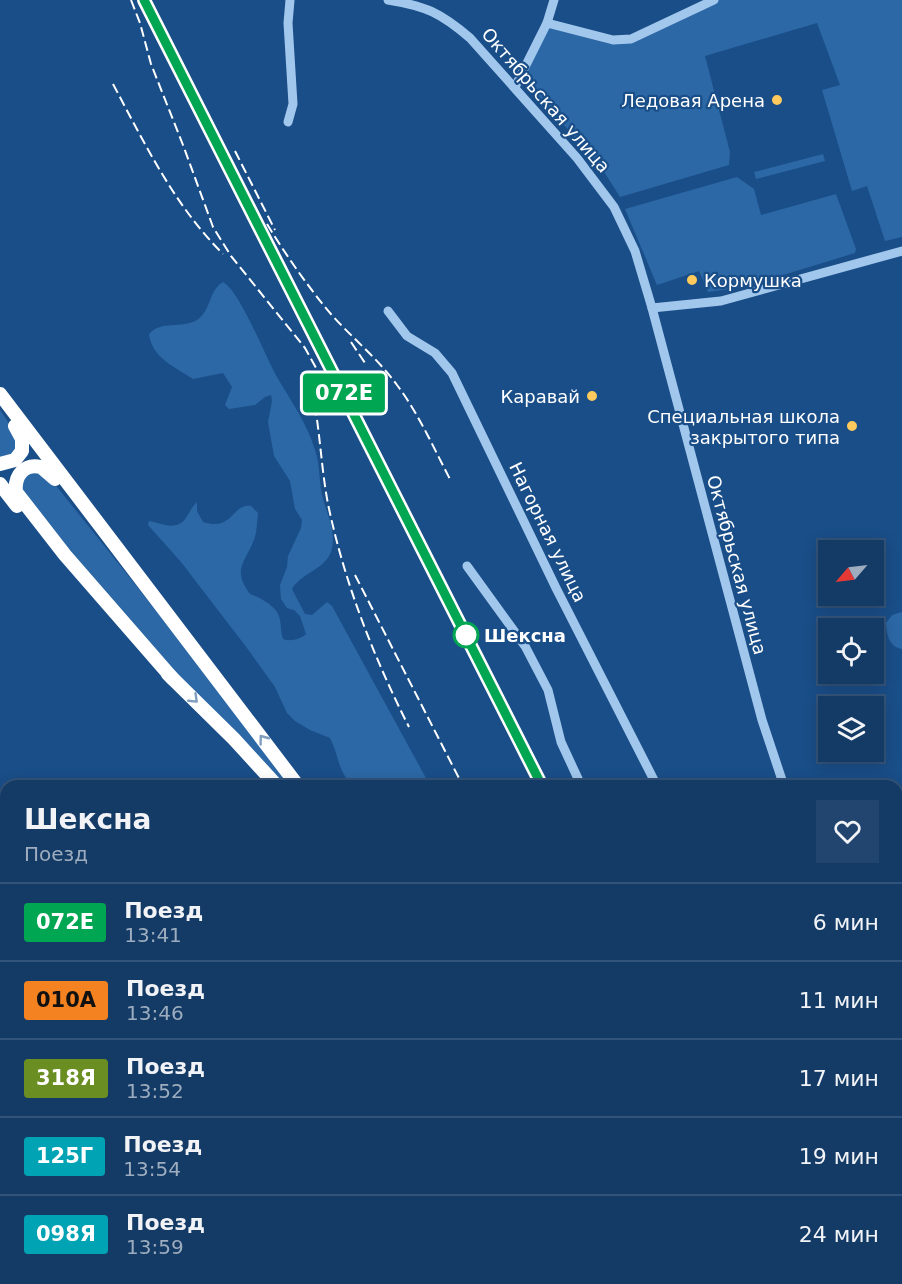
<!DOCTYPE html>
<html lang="ru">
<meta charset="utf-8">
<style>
body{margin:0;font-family:"DejaVu Sans",sans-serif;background:#21456f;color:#f1f3f6;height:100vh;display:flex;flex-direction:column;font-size:22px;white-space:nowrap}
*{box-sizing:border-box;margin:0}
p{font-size:20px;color:#9dadbf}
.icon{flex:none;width:33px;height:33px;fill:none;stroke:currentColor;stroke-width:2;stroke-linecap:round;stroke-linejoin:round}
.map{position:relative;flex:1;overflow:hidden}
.panel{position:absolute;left:0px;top:780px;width:903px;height:504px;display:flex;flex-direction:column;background:#143a66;border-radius:18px 18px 0 0;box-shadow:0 3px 15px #0003,0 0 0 2px #33547a}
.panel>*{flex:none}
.badge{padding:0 12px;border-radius:4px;font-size:21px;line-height:39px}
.needle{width:39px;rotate:242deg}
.fabs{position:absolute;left:818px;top:540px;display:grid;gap:12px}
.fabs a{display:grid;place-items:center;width:66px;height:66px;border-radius:0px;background:#143a66;box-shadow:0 3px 15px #0003,0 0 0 2px #33547a;font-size:30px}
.map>.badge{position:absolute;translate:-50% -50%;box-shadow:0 0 0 3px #fff}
.round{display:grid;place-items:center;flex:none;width:63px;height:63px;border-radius:0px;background:#21456f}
.summary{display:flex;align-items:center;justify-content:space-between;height:102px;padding:0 24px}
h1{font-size:28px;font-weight:600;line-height:45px}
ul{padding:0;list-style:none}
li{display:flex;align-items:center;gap:18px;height:78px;padding:0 24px;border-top:2px solid #33547a}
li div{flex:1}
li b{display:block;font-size:22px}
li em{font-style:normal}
li .badge{min-width:66px;font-weight:700;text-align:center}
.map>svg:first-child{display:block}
.green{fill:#2c68a6}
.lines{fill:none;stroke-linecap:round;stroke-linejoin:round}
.minor{stroke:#a2c7ed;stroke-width:9}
.highway{stroke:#fff;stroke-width:14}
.rail{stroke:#fff;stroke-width:2;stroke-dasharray:10 4.5;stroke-linecap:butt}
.oneway{stroke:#819ebe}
.line-casing{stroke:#fff;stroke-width:14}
.line{stroke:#00a651;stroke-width:9}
.poi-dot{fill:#ffca5d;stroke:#1a4e88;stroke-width:2}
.stop-dot{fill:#fff;stroke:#00a651;stroke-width:3}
.labels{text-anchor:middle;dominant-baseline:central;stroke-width:4.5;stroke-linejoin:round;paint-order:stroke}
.street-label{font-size:18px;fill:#fff;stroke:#1a4e88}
.poi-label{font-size:18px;fill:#fff;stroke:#1a4e88;text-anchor:end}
.stop-label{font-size:18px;font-weight:bold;fill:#fff;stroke:#1a4e88;text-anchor:start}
</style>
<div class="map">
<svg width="902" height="1284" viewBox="0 0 902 1284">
<rect width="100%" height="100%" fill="#1a4e88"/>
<!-- green -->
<g class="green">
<path d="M718,0H902V237L885,241L867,186L852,191L822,90L840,85L817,23L705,56L730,152L729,165L620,197L601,167L526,82C525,74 544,38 548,27L610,44Z"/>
<path d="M823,154L825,161L756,179L754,172Z"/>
<path d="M737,177L754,189L761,215L836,194L856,249L855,253L744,287L708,292L699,271L657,285L625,209Z"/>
<path d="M223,282C240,291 266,358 277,377C292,403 306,421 315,450C320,464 319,480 322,495C326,513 336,529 332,548C328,569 303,571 292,589L305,614L312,615L327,602L332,606L427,780L428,786H354C338,774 339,755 330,738L310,730L295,721L287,713L275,687L247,648L181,562L148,525L149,521C161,523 176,532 186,518C190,512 191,508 197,502V511L203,522C233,532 232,503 251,506L258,513C257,521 257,530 255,537C246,563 231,568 250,594C259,597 274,605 278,614C282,622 280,631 283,639C290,642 301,639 306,634L300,616L294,610L287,608L281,599L280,585L287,567L288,556L301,528L302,520L295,509L290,481L274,456L268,422L272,401L271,395L265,397L255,405L229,409L225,405L232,387L223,373L193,379C175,367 152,358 149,334C161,320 182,329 197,320C212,310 208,291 223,282Z"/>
<path d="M0,410L18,437L15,453L0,460Z"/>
<path d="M32,470L49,477L167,624L291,786H284L249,748L167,665L26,502L19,482Z"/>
<path d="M902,612V649C889,647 887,636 886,623L892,615Z"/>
<path d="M897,1060L902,1068V1134L897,1132Z"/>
<path d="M368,1278H574L584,1284H371Z"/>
</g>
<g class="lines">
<!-- minor -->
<g class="minor">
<path d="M388,0C426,6 441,13 470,38L577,158L614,207L635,251L652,308L762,720L784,786"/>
<path d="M547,23L613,40L631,39L714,0"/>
<path d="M515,87L547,23L554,0"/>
<path d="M288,122L293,104L288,23L290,0"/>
<path d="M652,308L721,301L902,251"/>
<path d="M388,311L407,336L435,353L452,373L556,588L657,786"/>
<path d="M467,566L525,646L548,690L561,742L580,783L584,786"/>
<path d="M897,924L902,921"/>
<path d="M897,988L902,993"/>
<path d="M353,1278L357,1284"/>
<path d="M634,1284L637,1278"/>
</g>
<!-- highway -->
<g class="highway">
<path d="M0,394L298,786"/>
<path d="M0,464L15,460L22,451V439L15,426"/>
<path d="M55,479L41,467C25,463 14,475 16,492L65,555L173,679"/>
<path d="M0,484L17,506"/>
<path d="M168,674L234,739L277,786"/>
<path d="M662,1278L667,1284"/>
<path d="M679,1278L683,1284"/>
</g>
<!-- rail -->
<g class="rail">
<path d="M131,0L140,23L151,64L183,145L213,227L231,256L305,348L325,384"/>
<path d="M144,0L542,786"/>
<path d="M113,84C145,144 174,205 223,254"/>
<path d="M235,151L275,230"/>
<path d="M267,224C284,252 304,281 325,307C347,334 376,356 397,385C419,414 434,449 451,481"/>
<path d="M351,342L367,366"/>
<path d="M309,377C320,420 320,462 328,504C344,581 373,656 409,727"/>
<path d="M355,575L463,786"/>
<path d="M740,1278L741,1284"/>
<path d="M782,1278L785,1284"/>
</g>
</g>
<!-- one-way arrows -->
<defs><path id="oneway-chevron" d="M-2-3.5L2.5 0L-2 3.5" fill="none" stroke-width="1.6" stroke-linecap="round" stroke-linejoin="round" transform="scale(1.5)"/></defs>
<g class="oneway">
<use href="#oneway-chevron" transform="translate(194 699) rotate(44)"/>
<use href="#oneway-chevron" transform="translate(263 739) rotate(-127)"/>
</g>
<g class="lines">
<!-- line casing -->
<g class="line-casing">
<path id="line" d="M144,0L542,786"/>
</g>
<!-- line -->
<use href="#line" class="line"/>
</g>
<!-- markers -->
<g class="poi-dot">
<circle cx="777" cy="100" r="6"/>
<circle cx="692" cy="280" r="6"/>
<circle cx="592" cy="396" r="6"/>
<circle cx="852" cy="426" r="6"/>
</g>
<circle class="stop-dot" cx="466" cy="635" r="12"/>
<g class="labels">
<!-- street labels -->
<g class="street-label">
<text transform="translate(546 100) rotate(49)">Октябрьская улица</text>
<text transform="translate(548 532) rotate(64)">Нагорная улица</text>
<text transform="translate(737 565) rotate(75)">Октябрьская улица</text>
</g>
<!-- poi labels -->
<g class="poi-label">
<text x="765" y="100">Ледовая Арена</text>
<text x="704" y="280" text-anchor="start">Кормушка</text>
<text x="580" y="396">Каравай</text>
<text x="840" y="416">Специальная школа<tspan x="840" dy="21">закрытого типа</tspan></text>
</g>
<!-- stop labels -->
<g class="stop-label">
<text x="484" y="635">Шексна</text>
</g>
</g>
</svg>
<div class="fabs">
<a><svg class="needle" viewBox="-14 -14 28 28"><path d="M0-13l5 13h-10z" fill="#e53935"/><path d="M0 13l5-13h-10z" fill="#9dadbf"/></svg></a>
<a><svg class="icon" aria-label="locate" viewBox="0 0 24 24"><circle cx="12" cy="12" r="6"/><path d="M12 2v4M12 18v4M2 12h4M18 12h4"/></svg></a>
<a><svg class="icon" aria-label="layers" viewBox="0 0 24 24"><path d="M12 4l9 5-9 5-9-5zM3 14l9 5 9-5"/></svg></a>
</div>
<b class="badge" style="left:344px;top:393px;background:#00a651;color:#fff">072Е</b>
<section class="panel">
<div class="summary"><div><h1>Шексна</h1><p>Поезд</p></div><a class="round"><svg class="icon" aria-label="heart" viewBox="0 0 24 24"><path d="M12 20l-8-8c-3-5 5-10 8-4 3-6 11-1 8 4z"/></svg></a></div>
<ul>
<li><span class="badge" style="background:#00a651;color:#fff">072Е</span><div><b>Поезд</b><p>13:41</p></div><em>6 мин</em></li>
<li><span class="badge" style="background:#f58220;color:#111">010А</span><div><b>Поезд</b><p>13:46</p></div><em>11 мин</em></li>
<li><span class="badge" style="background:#6b8e23;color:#fff">318Я</span><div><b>Поезд</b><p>13:52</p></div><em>17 мин</em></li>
<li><span class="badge" style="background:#00a3b4;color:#fff">125Г</span><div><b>Поезд</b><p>13:54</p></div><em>19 мин</em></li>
<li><span class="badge" style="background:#00a3b4;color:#fff">098Я</span><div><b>Поезд</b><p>13:59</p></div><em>24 мин</em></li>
</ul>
</section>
</div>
